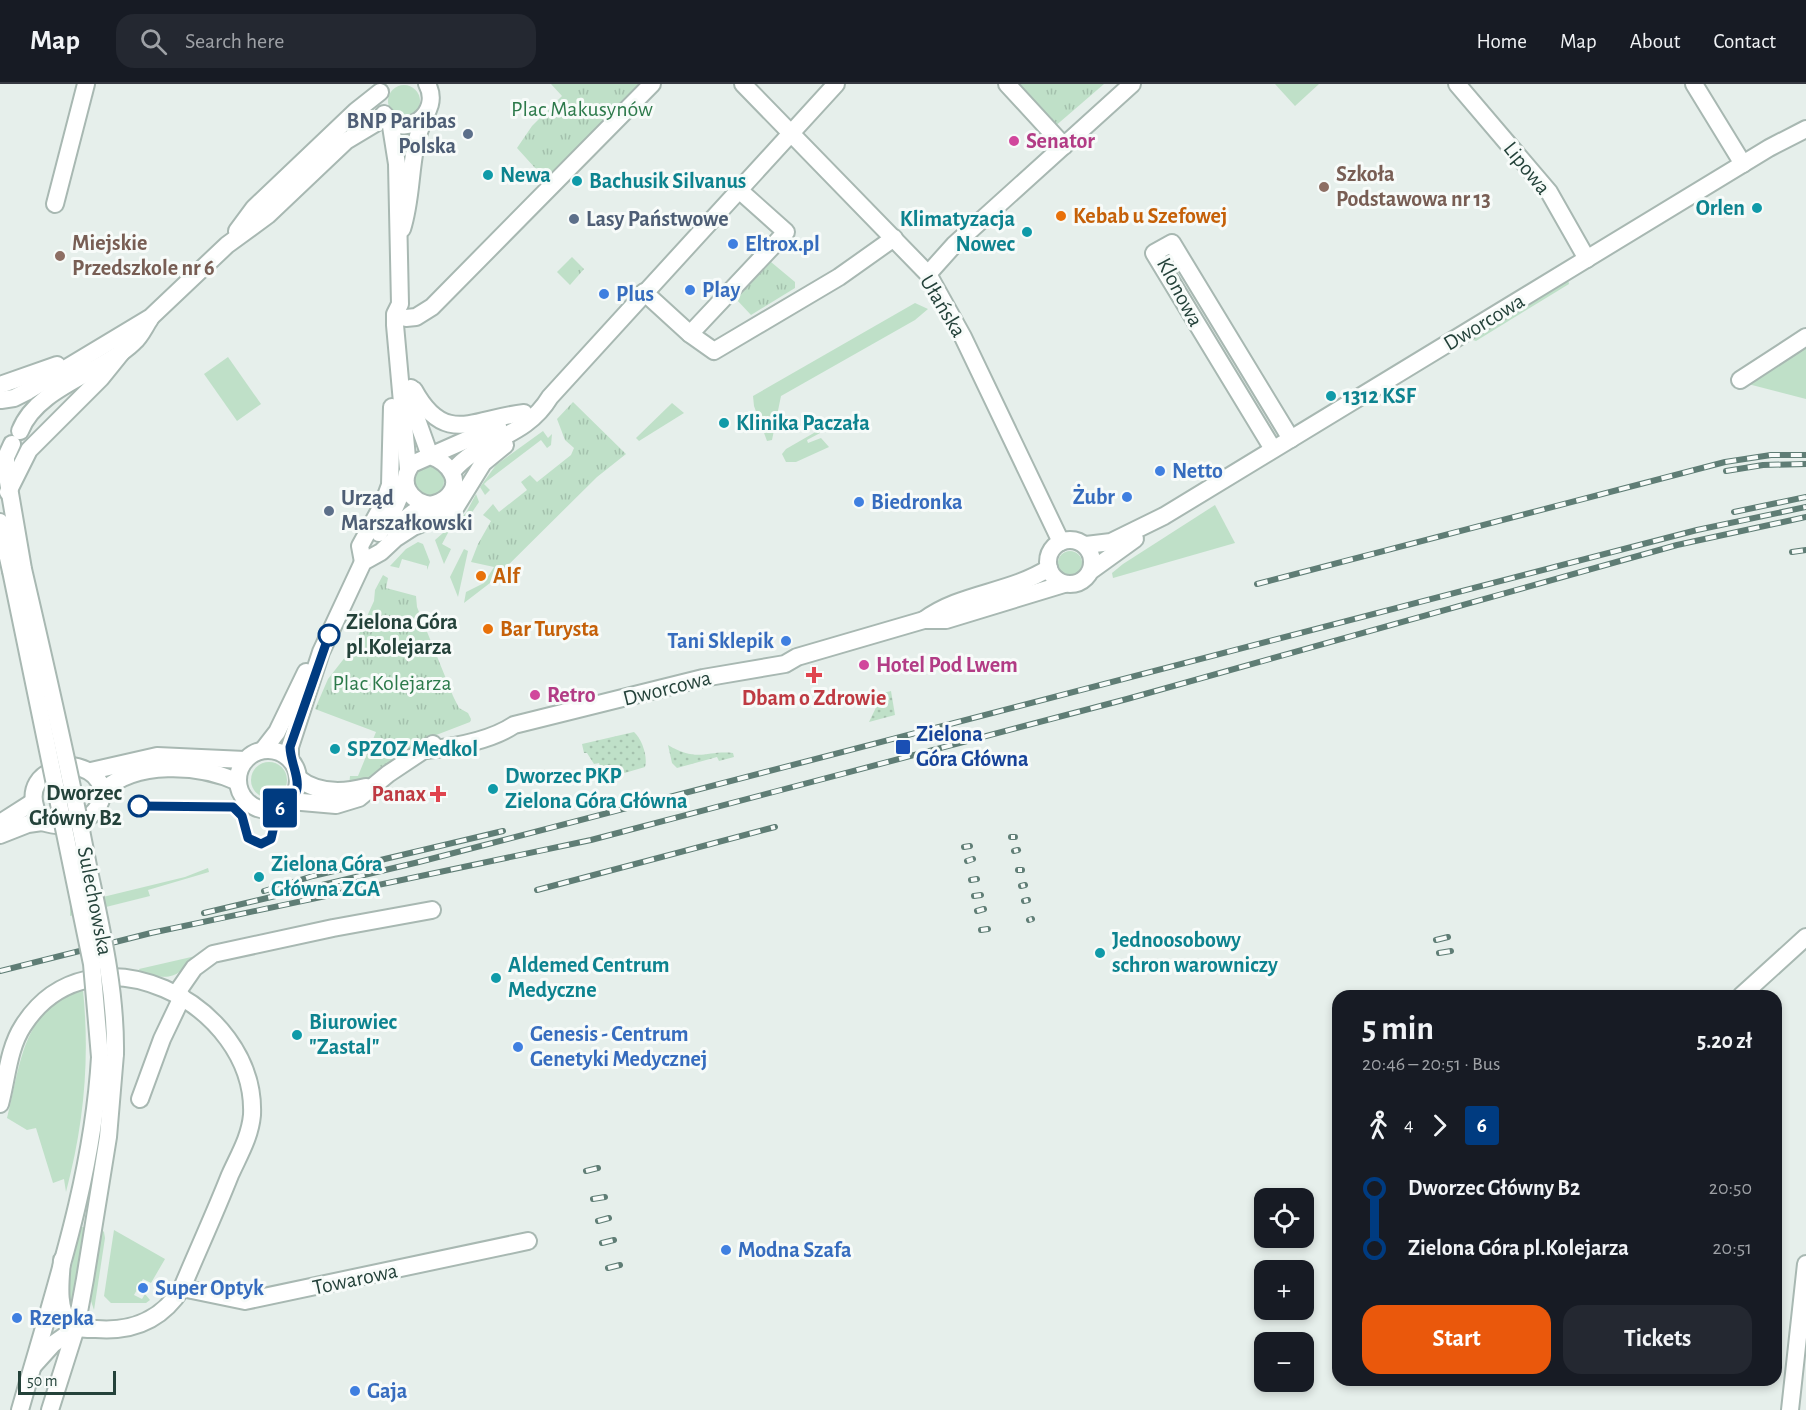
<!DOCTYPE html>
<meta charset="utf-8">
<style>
body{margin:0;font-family:"Alegreya Sans",sans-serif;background:#242831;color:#f1f3f6;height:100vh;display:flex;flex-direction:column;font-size:22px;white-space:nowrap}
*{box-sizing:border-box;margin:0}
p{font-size:20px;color:#9ea1a6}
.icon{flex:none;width:33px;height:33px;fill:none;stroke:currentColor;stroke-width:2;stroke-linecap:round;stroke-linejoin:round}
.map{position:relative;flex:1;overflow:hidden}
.panel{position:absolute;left:1332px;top:906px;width:450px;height:396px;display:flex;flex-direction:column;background:#171b24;border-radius:18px;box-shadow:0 3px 9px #0003}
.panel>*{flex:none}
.badge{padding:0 12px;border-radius:4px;font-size:21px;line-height:39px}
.controls{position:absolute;left:1254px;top:1104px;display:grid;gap:12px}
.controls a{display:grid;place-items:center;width:60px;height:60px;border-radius:12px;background:#171b24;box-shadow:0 3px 9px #0003;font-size:30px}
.scale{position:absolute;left:18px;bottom:15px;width:98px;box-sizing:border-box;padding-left:6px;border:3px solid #24423a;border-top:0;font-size:16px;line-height:21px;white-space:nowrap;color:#24423a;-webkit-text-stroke:4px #f7fbf9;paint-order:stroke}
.map>.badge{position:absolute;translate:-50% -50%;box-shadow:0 0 0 3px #fff}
.legs{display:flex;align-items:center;gap:9px;height:66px;padding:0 30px;font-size:20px}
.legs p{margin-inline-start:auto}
.summary{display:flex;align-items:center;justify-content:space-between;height:102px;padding:0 30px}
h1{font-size:33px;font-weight:700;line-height:45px}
.button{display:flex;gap:12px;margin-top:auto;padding:12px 30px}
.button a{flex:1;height:69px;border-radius:18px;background:#ea580c;color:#fff;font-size:24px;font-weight:700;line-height:69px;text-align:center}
.button a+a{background:#242831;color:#f1f3f6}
ul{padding:0 30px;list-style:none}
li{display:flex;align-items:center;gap:21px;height:60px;font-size:22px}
li i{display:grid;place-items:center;width:9px;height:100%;margin:0 8px;background:currentColor}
li i::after{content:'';width:15px;height:15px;margin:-8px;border:4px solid;border-radius:50%;background:#171b24}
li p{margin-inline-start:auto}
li:first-child i{background:linear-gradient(#0000 50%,currentColor 0)}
li:last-child i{background:linear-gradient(currentColor 50%,#0000 0)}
header{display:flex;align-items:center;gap:36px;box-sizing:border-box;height:84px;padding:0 30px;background:#171b24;border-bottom:2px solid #363941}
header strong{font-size:28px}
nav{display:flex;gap:33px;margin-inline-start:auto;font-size:21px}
.search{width:420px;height:54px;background:#242831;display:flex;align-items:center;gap:15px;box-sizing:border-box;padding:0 21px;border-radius:18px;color:#9ea1a6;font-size:22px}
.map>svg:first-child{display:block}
.grass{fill:#bfe0c8}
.park{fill:url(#park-tufts)}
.garden{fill:url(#garden-dots)}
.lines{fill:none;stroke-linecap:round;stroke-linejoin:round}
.minor-casing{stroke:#a8b8b2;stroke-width:20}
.minor{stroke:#fff;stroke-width:16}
.rail-casing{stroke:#5f7d75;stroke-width:6}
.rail{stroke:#f7fbf9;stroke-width:4;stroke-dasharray:11;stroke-linecap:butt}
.minor-bridge-casing{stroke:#a8b8b2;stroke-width:20;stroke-linecap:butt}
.minor-bridge{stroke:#fff;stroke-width:16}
.line-1-casing{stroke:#fff;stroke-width:14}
.line-1{stroke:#003b80;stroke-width:9}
.service-dot{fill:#5c6f8a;stroke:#f7fbf9;stroke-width:2}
.hotel-dot{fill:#d1479c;stroke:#f7fbf9;stroke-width:2}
.culture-dot{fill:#0f9aa8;stroke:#f7fbf9;stroke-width:2}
.education-dot{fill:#8d6e63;stroke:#f7fbf9;stroke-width:2}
.food-dot{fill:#e8710a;stroke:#f7fbf9;stroke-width:2}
.shop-dot{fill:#3f7fe0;stroke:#f7fbf9;stroke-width:2}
.stop-1-dot{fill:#fff;stroke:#003b80;stroke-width:3}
.health-dot{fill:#e0444e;stroke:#f7fbf9;stroke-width:2}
.transit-dot{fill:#1a4fb4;stroke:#f7fbf9;stroke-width:2}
.labels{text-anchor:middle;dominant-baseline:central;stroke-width:6;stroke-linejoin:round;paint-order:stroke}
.park-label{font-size:22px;fill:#2d7a4b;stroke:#f7fbf9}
.service-label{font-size:22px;font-weight:bold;fill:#4e5e75;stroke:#f7fbf9;text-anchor:start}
.hotel-label{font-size:22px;font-weight:bold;fill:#b23c85;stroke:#f7fbf9;text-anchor:start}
.street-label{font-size:22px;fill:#24423a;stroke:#f7fbf9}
.education-label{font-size:22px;font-weight:bold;fill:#785e54;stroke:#f7fbf9;text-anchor:start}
.culture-label{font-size:22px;font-weight:bold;fill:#0d838f;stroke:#f7fbf9;text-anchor:start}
.food-label{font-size:22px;font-weight:bold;fill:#c56008;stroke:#f7fbf9;text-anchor:start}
.shop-label{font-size:22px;font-weight:bold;fill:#366cbe;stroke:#f7fbf9;text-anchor:start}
.stop-label{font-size:22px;font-weight:bold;fill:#24423a;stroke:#f7fbf9;text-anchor:start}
.health-label{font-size:22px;font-weight:bold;fill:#be3a42;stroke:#f7fbf9}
.transit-label{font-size:22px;font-weight:bold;fill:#164399;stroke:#f7fbf9;text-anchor:start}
</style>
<header>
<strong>Map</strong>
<div class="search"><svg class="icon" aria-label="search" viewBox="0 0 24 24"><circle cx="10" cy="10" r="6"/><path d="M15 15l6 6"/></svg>Search here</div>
<nav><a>Home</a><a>Map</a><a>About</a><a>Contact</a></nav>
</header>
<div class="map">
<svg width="1806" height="1326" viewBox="0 0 1806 1326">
<defs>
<pattern id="park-tufts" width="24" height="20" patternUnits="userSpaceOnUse" patternTransform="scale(1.5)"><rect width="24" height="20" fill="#bfe0c8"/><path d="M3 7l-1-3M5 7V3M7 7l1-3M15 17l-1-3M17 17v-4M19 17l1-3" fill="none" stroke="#a4c1ad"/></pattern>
<pattern id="garden-dots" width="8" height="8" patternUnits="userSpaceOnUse" patternTransform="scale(1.5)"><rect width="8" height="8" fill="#bfe0c8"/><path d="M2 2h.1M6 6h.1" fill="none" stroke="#a4c1ad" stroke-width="1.8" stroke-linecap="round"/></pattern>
</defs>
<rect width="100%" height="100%" fill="#e6efeb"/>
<!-- grass -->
<g class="grass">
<path d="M1275,0H1319L1295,22Z"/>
<circle cx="404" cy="17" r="16"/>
<path d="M1568,195L1569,200L1476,257L1473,256V252Z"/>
<path d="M915,219L928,225L915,236L781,312L772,356L767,357L754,322L753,312Z"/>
<path d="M1806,261V315L1748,300Z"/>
<path d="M228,273L261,320L237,337L204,290Z"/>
<path d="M672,319L684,329L639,357L636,354Z"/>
<path d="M819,346L820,349L807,356L808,359L821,354L829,363L796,378H786L782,370L786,365Z"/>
<path d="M543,347L548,354L552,350L551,361L547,364L541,356L487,397L484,400L490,406L485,411L480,403L496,381Z"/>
<circle cx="429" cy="397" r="15"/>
<path d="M476,410L479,418L458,449L450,445L442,460L451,465L444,480L435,456L466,429Z"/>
<path d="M1215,421L1235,459L1113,494L1112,489L1123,480Z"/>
<path d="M418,458L423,460L430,478L427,486V482L402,475L399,484L390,482L406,465Z"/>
<path d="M464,465L468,467L458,513L450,493Z"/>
<circle cx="1070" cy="479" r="12"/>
<circle cx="269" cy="696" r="18"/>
<path d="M208,784L209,788L148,806L150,812L70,832V821L185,793Z"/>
<path d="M200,871C174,893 175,897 141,889L139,885Z"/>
<path d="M83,906C90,976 84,1040 66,1108L64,1095L53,1099L36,1044L27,1046L7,1034C21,981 21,925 83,906Z"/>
<path d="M79,1143H86L70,1230L67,1208Z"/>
<path d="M101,1145L104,1148L105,1154L94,1226L89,1211Z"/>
<path d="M114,1146L165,1175L151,1199L143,1195L134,1211L142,1215L145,1210L150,1216L146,1219H111L104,1212Z"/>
</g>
<!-- park -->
<g class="park">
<path d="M551,0H642L545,95L517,64L532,42L562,12Z"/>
<path d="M1009,0H1104L1053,44Z"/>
<path d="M572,173L584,185L570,201L557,188Z"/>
<path d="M771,178L795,198V204L751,231L736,215Z"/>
<path d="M573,318L626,370L597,393L490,499L464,519L466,508L484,499L494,483L471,478L478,460L491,437L483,431L493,420L499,428L527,406L521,398L530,391L537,398L571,371L574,364L565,356L557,335Z"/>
<path d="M383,491L388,494L386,504L416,512L417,523L453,612L459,624L468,629L471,635L470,638L431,653L366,696L349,702L350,692H358L376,648L315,625L328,595L353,563L374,517L375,506Z"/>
</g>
<!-- garden -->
<g class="garden">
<path d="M891,607L895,631L869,638L883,609Z"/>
<path d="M634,648C642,655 648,673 645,683L604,695L599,679L594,680L587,669H584L582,660Z"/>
<path d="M668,661C698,679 707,666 733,669L734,673L719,677L717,673L677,684L672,679Z"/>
</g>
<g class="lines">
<!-- minor casing -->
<g class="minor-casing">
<g id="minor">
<path d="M743,0L928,190L963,253L1061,458"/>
<path d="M1007,0L1064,62"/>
<path d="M1457,0L1549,108L1587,175"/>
<path d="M1694,0L1743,80"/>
<path d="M384,30C404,58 443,29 427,0"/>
<path d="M390,36L397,80L400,220L395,230V241L408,385"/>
<path d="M55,120L86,0"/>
<path d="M402,145C414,108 408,68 425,33"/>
<path d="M237,147L254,124L356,27L380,8"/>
<path d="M928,190L954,161L1132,0"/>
<path d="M644,208L690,250L714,267L839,193L894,154"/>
<path d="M406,234L416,233L432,223L652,0"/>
<path d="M690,250L786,148L739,106"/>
<path d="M1740,296L1806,253"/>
<path d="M0,301L57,281"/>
<path d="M411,304L415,330L430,372"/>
<path d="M414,306C445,363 475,334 524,329"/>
<path d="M1,316L14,314L28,307L151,233L227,161L268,131L346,57L386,33"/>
<path d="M20,347C37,303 102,289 134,258C141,252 145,242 150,235"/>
<path d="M12,360L6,373V386L23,485"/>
<path d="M1273,365L1154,169L1172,159L1291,355"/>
<path d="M430,372L498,342"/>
<path d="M452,388C481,353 524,356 550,313L836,0"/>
<path d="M8,408L29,366L101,294L122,268"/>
<path d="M0,438L11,487"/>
<path d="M394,446C401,438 410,430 419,425C428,420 438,421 446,414C465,398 448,378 430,372L412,380C398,398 409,418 431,421"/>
<path d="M379,449L393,428L405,400"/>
<circle cx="1070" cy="478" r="22"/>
<path d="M1086,461L1111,458L1164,432L1769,64L1806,45"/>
<path d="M363,478L360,462L383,420L390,401L392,323"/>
<path d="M1092,486L1135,455"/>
<path d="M924,536C960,509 1010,509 1049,484"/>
<circle cx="268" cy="696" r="30"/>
<path d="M263,666L277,648L306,588"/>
<path d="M426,666C454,663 490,657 514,641L703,594L785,580L797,573L924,536H946L1064,500"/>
<path d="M290,675V663L321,568L363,478L381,468L396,454L413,443L454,426L483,379L505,361"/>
<path d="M73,682C127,692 99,756 42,738C23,706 38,685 73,682Z"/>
<path d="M91,687L157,672L245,676"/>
<path d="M298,694C318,710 343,709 366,703"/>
<path d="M102,708C135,676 199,680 238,698"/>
<path d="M290,717L336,721L359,714L388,690L433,660"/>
<path d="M0,739L33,718"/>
<path d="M0,751L28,740L42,738"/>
<path d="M176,910L194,884L213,870L333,844L432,826"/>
<path d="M1741,912L1806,853"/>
<path d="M140,1015L162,955L182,913"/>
<path d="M0,1020C7,995 8,965 23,942C90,836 257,919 252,1031C250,1053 239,1071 230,1091C215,1129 198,1166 182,1204C162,1236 133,1248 96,1245C87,1245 76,1246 70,1239C56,1225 61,1194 62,1176"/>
<path d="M182,1204L245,1217L528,1157"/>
<path d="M34,1281L53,1260L76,1244"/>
<path d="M20,1326C53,1210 93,1094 100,973"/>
<path d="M50,1326L76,1244L85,1195L108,1053L115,970"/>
<path d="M1790,1326L1806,1180"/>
</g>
</g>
<!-- minor -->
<use href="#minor" class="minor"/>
<!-- rail casing -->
<g class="rail-casing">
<g id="rail">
<path d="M1726,387L1763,381L1806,380"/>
<path d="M1734,428L1806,413"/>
<path d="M1792,468L1806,466"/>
<path d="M1257,500L1725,378L1771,371H1806"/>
<path d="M1011,753H1015"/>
<path d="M964,763L970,762"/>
<path d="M1014,767L1018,766"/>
<path d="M967,777L973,775"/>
<path d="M1018,786H1022"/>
<path d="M971,796L977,795"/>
<path d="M1021,802L1025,801"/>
<path d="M537,806L775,743"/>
<path d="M264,807L313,792L503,747"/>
<path d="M974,812L981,811"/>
<path d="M1024,817L1028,816"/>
<path d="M977,827L984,825"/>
<path d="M204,829L419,778L1697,446L1806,423"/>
<path d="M1029,836L1032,835"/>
<path d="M981,846L988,845"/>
<path d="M1436,856L1448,853"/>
<path d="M1439,869L1451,867"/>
<path d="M0,887L151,849L591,756L1127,615L1677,461L1806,433"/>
<path d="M586,1087L598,1084"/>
<path d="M593,1115L605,1113"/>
<path d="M598,1137L609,1134"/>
<path d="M602,1159L614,1156"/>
<path d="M608,1184L620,1181"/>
</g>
</g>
<!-- rail -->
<use href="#rail" class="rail"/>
<!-- minor-bridge casing -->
<g class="minor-bridge-casing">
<g id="minor-bridge">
<path d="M23,485C46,584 69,682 88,782C101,844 116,906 115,970"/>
<path d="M11,487L92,880L100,973"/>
</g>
</g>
<!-- minor-bridge -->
<use href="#minor-bridge" class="minor-bridge"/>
</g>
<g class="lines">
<!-- line-1 casing -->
<g class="line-1-casing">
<path id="line-1" d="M139,722L233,723L242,732L248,754L261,760L271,755L278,725C312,708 291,688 290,663L329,551"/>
</g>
<!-- line-1 -->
<use href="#line-1" class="line-1"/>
</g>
<!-- markers -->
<g class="service-dot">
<circle cx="468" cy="50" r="6"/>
<circle cx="574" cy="135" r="6"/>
<circle cx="329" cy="427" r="6"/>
</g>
<g class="hotel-dot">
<circle cx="1014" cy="57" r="6"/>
<circle cx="864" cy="581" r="6"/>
<circle cx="535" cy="611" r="6"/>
</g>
<g class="culture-dot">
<circle cx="488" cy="91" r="6"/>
<circle cx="577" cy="97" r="6"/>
<circle cx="1757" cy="124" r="6"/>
<circle cx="1027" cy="148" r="6"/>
<circle cx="1331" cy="312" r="6"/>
<circle cx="724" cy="339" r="6"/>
<circle cx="335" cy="665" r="6"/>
<circle cx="493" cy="705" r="6"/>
<circle cx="259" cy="793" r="6"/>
<circle cx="1100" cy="869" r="6"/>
<circle cx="496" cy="894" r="6"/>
<circle cx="297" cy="951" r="6"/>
</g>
<g class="education-dot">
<circle cx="1324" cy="103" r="6"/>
<circle cx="60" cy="172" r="6"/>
</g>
<g class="food-dot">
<circle cx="1061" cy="132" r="6"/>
<circle cx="481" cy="492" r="6"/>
<circle cx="488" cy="545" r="6"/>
</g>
<g class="shop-dot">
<circle cx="733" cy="160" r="6"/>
<circle cx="690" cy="206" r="6"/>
<circle cx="604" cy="210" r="6"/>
<circle cx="1160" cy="387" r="6"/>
<circle cx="1127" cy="413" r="6"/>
<circle cx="859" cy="418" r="6"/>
<circle cx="786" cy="557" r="6"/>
<circle cx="518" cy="963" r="6"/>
<circle cx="726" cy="1166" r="6"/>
<circle cx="143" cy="1204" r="6"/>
<circle cx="17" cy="1234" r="6"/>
<circle cx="355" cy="1307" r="6"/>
</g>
<g class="stop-1-dot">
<circle cx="329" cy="551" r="10"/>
<circle cx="139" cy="722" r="10"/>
</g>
<g class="health-dot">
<path d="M811 582h6v6h6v6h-6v6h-6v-6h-6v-6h6z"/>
<path d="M435 701h6v6h6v6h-6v6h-6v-6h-6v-6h6z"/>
</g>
<rect class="transit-dot" x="895" y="655" width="16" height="16" rx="3"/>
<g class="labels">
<!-- park labels -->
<g class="park-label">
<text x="582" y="25">Plac Makusynów</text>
<text x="392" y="599">Plac Kolejarza</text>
</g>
<!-- service labels -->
<g class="service-label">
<text x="456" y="37" text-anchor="end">BNP Paribas<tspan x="456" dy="25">Polska</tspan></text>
<text x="586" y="135">Lasy Państwowe</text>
<text x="341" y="414">Urząd<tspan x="341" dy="25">Marszałkowski</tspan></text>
</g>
<!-- hotel labels -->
<g class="hotel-label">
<text x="1026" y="57">Senator</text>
<text x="876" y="581">Hotel Pod Lwem</text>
<text x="547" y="611">Retro</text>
</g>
<!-- street labels -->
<g class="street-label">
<text transform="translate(1527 84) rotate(51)">Lipowa</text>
<text transform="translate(1180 208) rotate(62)">Klonowa</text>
<text transform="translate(943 222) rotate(59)">Ułańska</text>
<text transform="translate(1484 238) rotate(-31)">Dworcowa</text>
<text transform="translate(667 604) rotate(-14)">Dworcowa</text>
<text transform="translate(95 817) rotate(79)">Sulechowska</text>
<text transform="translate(355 1195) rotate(-12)">Towarowa</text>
</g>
<!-- education labels -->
<g class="education-label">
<text x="1336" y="90">Szkoła<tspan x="1336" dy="25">Podstawowa nr 13</tspan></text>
<text x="72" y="159">Miejskie<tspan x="72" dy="25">Przedszkole nr 6</tspan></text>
</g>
<!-- culture labels -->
<g class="culture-label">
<text x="500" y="91">Newa</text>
<text x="589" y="97">Bachusik Silvanus</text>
<text x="1745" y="124" text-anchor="end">Orlen</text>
<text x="1015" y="135" text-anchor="end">Klimatyzacja<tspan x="1015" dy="25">Nowec</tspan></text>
<text x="1343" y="312">1312 KSF</text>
<text x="736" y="339">Klinika Paczała</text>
<text x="347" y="665">SPZOZ Medkol</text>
<text x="505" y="692">Dworzec PKP<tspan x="505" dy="25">Zielona Góra Główna</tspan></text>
<text x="271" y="780">Zielona Góra<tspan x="271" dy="25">Główna ZGA</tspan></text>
<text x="1112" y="856">Jednoosobowy<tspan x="1112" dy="25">schron warowniczy</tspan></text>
<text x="508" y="881">Aldemed Centrum<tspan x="508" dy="25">Medyczne</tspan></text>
<text x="309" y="938">Biurowiec<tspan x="309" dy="25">"Zastal"</tspan></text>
</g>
<!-- food labels -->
<g class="food-label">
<text x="1073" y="132">Kebab u Szefowej</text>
<text x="493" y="492">Alf</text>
<text x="500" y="545">Bar Turysta</text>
</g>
<!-- shop labels -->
<g class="shop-label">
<text x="745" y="160">Eltrox.pl</text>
<text x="702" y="206">Play</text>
<text x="616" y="210">Plus</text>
<text x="1172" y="387">Netto</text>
<text x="1115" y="413" text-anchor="end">Żubr</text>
<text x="871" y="418">Biedronka</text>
<text x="774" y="557" text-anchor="end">Tani Sklepik</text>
<text x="530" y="950">Genesis - Centrum<tspan x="530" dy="25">Genetyki Medycznej</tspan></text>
<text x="738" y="1166">Modna Szafa</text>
<text x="155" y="1204">Super Optyk</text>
<text x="29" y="1234">Rzepka</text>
<text x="367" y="1307">Gaja</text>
</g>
<!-- stop labels -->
<g class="stop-label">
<text x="346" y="538">Zielona Góra<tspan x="346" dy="25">pl.Kolejarza</tspan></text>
<text x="122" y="709" text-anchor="end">Dworzec<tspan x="122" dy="25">Główny B2</tspan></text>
</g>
<!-- health labels -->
<g class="health-label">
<text x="814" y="614">Dbam o Zdrowie</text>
<text x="426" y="710" text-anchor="end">Panax</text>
</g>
<!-- transit labels -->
<g class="transit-label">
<text x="916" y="650">Zielona<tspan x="916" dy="25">Góra Główna</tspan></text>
</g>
</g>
</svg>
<div class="controls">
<a><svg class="icon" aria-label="locate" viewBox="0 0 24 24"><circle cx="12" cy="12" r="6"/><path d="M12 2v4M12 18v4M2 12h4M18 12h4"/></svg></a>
<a>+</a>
<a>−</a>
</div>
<div class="scale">50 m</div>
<b class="badge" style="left:280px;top:724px;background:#003b80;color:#fff">6</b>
<section class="panel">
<div class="summary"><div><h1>5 min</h1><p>20:46 – 20:51 · Bus</p></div><b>5.20 zł</b></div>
<div class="legs"><svg class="icon" aria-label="walk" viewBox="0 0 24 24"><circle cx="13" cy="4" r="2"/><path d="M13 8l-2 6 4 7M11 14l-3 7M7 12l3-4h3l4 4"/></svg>4<svg class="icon" aria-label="forward" viewBox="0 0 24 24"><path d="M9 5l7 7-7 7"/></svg><b class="badge" style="background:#003b80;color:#fff">6</b></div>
<ul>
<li><i style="color:#003b80"></i><b>Dworzec Główny B2</b><p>20:50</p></li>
<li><i style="color:#003b80"></i><b>Zielona Góra pl.Kolejarza</b><p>20:51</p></li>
</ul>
<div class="button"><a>Start</a><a>Tickets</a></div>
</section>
</div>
